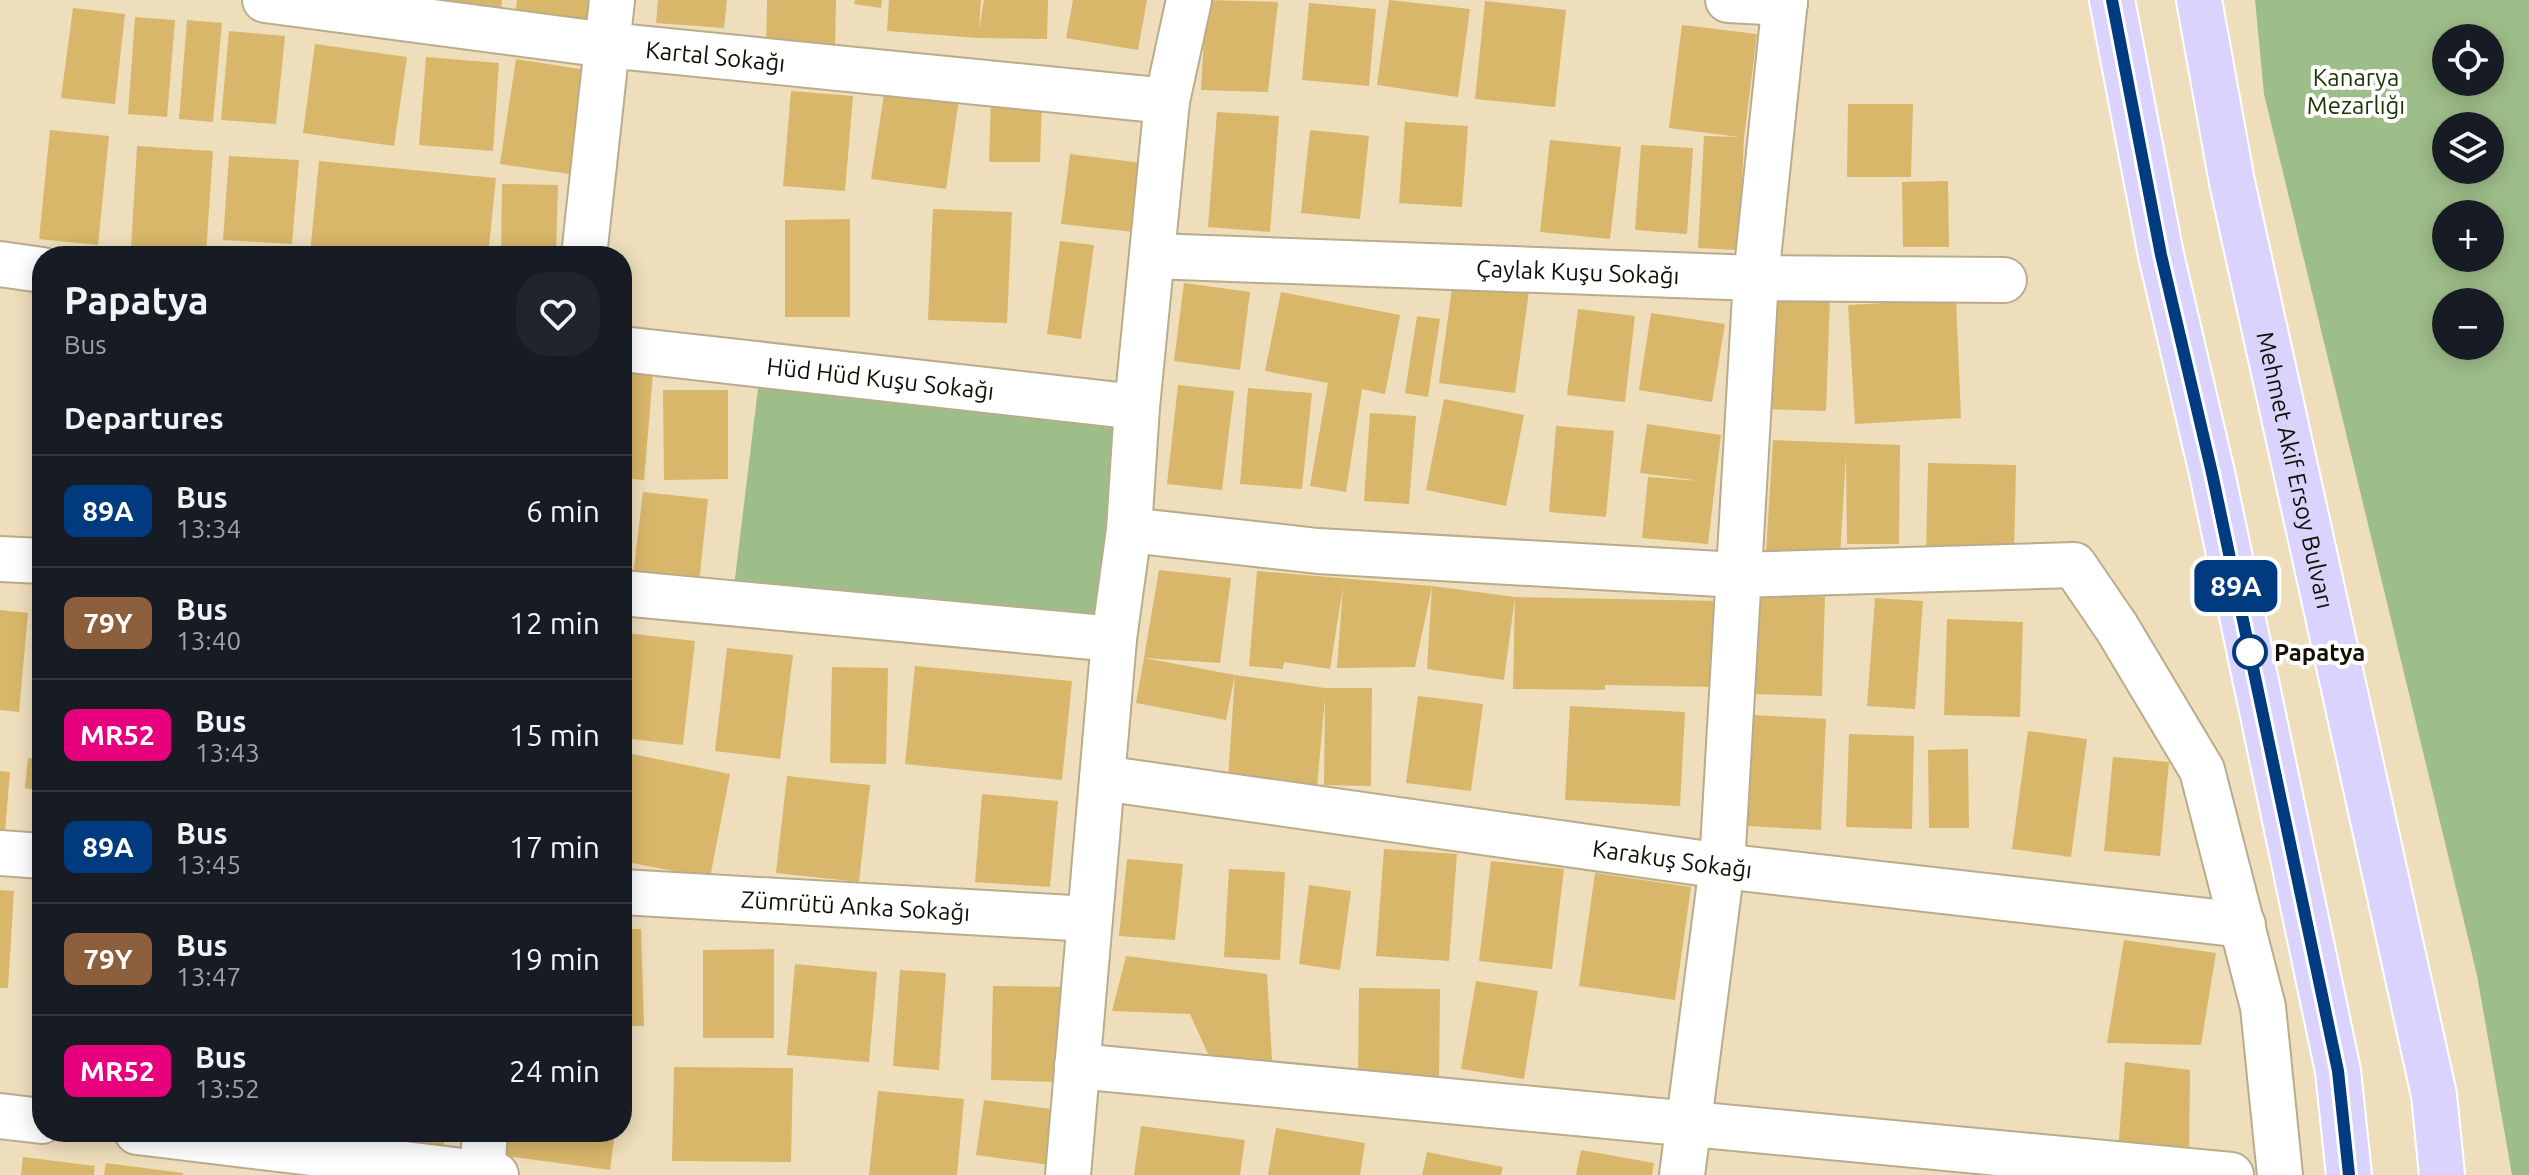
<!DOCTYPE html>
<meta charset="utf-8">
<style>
body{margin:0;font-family:Ubuntu,sans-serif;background:#20242c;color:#f1f3f6;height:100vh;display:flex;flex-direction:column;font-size:30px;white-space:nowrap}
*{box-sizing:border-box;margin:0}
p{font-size:26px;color:#9ea1a6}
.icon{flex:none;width:44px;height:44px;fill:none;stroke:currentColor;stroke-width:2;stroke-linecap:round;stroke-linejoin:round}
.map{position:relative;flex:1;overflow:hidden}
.details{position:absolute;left:32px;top:246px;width:600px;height:896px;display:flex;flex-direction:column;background:#171b24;border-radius:32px;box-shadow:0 4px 20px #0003}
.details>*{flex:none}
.badge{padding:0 16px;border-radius:12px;font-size:28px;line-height:52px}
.controls{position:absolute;left:2432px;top:24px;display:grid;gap:16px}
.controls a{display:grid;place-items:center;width:72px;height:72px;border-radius:50%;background:#171b24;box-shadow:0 4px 20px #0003;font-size:40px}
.map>.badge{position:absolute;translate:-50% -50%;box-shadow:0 0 0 4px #fff}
h2{padding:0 32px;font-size:30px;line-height:72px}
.round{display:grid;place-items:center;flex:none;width:84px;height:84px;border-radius:32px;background:#20242c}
.overview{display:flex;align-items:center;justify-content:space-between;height:136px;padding:0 32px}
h1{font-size:38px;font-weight:700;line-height:60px}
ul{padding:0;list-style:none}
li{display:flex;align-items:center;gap:24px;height:112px;padding:0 32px;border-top:2px solid #363941}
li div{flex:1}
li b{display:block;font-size:30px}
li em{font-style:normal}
li .badge{min-width:88px;font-weight:700;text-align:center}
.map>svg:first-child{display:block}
.green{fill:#9ebe89;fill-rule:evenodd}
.building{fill:#d8b76a}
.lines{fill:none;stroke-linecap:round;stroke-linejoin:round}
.street-casing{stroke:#baac8b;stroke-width:48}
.secondary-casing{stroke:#baac8b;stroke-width:48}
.primary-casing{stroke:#fff;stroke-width:48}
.street{stroke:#fff;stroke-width:44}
.secondary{stroke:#fff;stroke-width:44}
.primary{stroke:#d9d3fe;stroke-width:44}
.line-casing{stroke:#fff;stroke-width:18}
.line{stroke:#003b80;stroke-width:12}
.stop-dot{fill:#fff;stroke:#003b80;stroke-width:4}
.labels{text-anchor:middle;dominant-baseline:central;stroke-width:8;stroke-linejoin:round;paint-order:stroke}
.street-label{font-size:24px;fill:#140f04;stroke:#fff}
.park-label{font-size:24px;fill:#1a3402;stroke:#fff}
.stop-label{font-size:24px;font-weight:bold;fill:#140f04;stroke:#fff;text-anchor:start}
</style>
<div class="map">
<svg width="2529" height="1175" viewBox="0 0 2529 1175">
<rect width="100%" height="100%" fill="#eedebc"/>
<!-- green -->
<g class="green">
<path d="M2255,0H2529V1175H2512L2477,975L2264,94ZM2446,38H2490V82H2446ZM2446,126H2490V170H2446ZM2446,214H2490V258H2446ZM2446,302H2490V346H2446Z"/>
<path d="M760,372L1125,413L1107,629L733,595Z"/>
</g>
<!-- building -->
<g class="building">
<path d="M438,0H502L501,9Z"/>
<path d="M517,0H596L592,25L515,13Z"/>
<path d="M658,0H727L724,28L656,23Z"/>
<path d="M767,0H836L835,49L766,47Z"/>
<path d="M855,0H882L881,8L854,4Z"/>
<path d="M889,0H981L979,30L984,0H1048L1047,39L978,38L887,31Z"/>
<path d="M1073,0H1147L1138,50L1066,38Z"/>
<path d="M1206,0L1278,2L1268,92L1201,90Z"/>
<path d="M1389,0L1470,9L1458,97L1377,85Z"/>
<path d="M1485,1L1566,10L1555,107L1475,99Z"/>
<path d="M1309,3L1376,9L1369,86L1302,80Z"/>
<path d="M73,8L125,14L115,104L61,98Z"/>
<path d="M135,17L175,20L167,117L128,114Z"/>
<path d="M187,20L222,23L213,122L179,119Z"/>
<path d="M1682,25L1757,34L1744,138L1739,250L1698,248L1704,136L1739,137L1669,128Z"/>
<path d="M229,31L285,36L276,124L221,120Z"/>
<path d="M315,44L407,57L394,146L303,133Z"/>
<path d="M426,57L499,63L493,151L419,145Z"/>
<path d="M516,59L586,70L570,174L500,164Z"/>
<path d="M886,81L960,92L946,189L871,179Z"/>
<path d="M791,91L853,96L845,191L783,186Z"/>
<path d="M991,100L1042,101L1040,162H989Z"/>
<path d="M1848,104H1913L1911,177H1847Z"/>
<path d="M1217,112L1279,116L1270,232L1208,227Z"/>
<path d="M1405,122L1468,126L1462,207L1399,203Z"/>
<path d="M50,130L109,136L98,245L39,239Z"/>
<path d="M1310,130L1369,136L1360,219L1301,213Z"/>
<path d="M1550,140L1621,147L1610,239L1540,232Z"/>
<path d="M1641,145L1693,148L1687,234L1635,230Z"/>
<path d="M137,146L213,151L206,253L131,249Z"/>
<path d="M1070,154L1142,163L1134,232L1061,224Z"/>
<path d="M229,156L299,160L292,244L223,240Z"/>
<path d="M319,161L496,178L488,256L310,254Z"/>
<path d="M1948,181L1949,247H1903L1902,182Z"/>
<path d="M502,184L558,185L556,256H501Z"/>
<path d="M933,209L1012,212L1007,323L928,320Z"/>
<path d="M850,219V317H785V220Z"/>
<path d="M1060,241L1094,245L1081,339L1047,334Z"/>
<path d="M1453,281L1529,291L1515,393L1439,383Z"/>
<path d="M1184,283L1250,292L1240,370L1174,361Z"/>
<path d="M1281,292L1400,315L1385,394L1362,389L1346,492L1310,486L1328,383L1265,371Z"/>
<path d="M1767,295L1830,297L1826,411L1764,409Z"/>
<path d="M1956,299L1961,418L1855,424L1848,305Z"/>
<path d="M1578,309L1635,316L1625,402L1567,395Z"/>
<path d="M1651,313L1725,324L1712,402L1639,390Z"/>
<path d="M1417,316L1440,319L1428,397L1405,393Z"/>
<path d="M622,372L653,374L644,480L622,478Z"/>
<path d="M1178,385L1234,391L1222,490L1167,484Z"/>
<path d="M1248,388L1312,393L1302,489L1240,484Z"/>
<path d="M663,390H728V479L664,480Z"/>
<path d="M1444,399L1524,415L1506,506L1426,490Z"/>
<path d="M1370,413L1416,416L1409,504L1364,501Z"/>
<path d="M1647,424L1721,435L1708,544L1642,538L1648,477L1701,481L1640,473Z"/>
<path d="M1556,426L1614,431L1606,517L1549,512Z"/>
<path d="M1773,440L1900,445L1899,544H1847L1846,455L1840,557L1766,552Z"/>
<path d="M1928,463L2016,465L2014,557L1926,555Z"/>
<path d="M643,492L708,499L699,583L633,576Z"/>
<path d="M1159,570L1231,578L1220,663L1144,658Z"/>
<path d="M1257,571L1432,586L1415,667L1337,668L1343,587L1330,669L1284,662L1283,669L1249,666Z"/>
<path d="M1432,586L1515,597L1719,601L1717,687L1605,685V690L1513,689L1515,597L1504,680L1427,669Z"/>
<path d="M1752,594L1825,597L1822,696L1748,694Z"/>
<path d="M1875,598L1923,601L1915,709L1867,706Z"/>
<path d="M0,610L28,613L19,712L0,710Z"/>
<path d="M1947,619L2023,622L2020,717L1944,715Z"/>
<path d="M626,633L695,641L683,745L622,738V665Z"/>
<path d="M727,648L793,655L780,759L715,751Z"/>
<path d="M1144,658L1235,675L1226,720L1136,703Z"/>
<path d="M915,666L1072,681L1062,780L905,764Z"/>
<path d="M832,667L888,668L886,764L830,763Z"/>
<path d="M1235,675L1325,688H1372L1371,786L1324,785L1325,698L1317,787L1228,780Z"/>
<path d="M1418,696L1483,704L1471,791L1406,783Z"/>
<path d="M1570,706L1685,712L1680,806L1565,800Z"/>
<path d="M1753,715L1826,719L1821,830L1748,826Z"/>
<path d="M2028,731L2087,739L2071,857L2012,849Z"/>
<path d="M1849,734L1914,736L1912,829L1846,827Z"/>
<path d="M1968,749L1969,828H1929L1928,750Z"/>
<path d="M627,753L730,774L710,878L622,861V778Z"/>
<path d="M2113,757L2169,762L2160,856L2104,851Z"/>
<path d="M28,758L42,760V820H39L42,809L35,808L37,790L25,788Z"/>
<path d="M0,771L10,772L5,832L0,831Z"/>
<path d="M787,776L870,785L859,882L776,873Z"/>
<path d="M982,794L1058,801L1050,887L975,882Z"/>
<path d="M1384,849L1457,854L1449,961L1376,956Z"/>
<path d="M1127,859L1183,864L1175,940L1119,936Z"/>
<path d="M1491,861L1564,869L1552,969L1479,961Z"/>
<path d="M1229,869L1285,872L1280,960L1224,957Z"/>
<path d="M1595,873L1691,887L1675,1000L1579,986Z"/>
<path d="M1309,885L1351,891L1340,970L1299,964Z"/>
<path d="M0,890L14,891L8,988H0Z"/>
<path d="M622,929H641L644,1026H622Z"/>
<path d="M2124,940L2216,953L2201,1045L2107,1043Z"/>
<path d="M774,949V1038H703V950Z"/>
<path d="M1126,956L1267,974L1273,1076L1208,1054L1190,1014L1112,1011Z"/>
<path d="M795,964L877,972L869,1062L787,1055Z"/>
<path d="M900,970L946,973L939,1070L893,1066Z"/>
<path d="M1476,981L1538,991L1524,1079L1461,1069Z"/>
<path d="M993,986L1065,987L1062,1082L991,1080Z"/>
<path d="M1359,988L1440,989L1439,1082L1358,1081Z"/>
<path d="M2125,1062L2190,1070L2189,1160L2118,1151Z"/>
<path d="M674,1067L793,1068L791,1162L672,1161Z"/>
<path d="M878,1091L964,1099L957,1175H869Z"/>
<path d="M984,1100L1065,1111L1058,1166L976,1155Z"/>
<path d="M1141,1126L1245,1140L1240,1175H1134Z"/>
<path d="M1276,1128L1365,1143L1360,1175H1268Z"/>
<path d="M384,1132H445L443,1160L382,1154Z"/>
<path d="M502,1132H615L610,1170L499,1155Z"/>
<path d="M1581,1150L1654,1163L1652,1175H1576Z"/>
<path d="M1427,1152L1503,1167L1501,1175H1422Z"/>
<path d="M23,1157L95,1166L94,1175H21Z"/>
<path d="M106,1163L183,1173V1175H104Z"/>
</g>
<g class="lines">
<!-- street casing -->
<g class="street-casing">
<g id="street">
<path id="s1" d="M265,0L607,45L1167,101"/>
<path d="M1728,0L1785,3"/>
<path id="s2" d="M1152,256L1756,278L2004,280"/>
<path d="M0,264L42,270"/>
<path id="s3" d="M622,349L1137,407"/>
<path d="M1129,530L1318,551L1737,575L2074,565L2117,628L2202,770L2263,1007L2280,1175"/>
<path d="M0,559L42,561"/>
<path d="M622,593L1114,639"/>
<path id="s4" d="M1102,778L1722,866L2243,925"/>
<path d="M0,853L42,856"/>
<path id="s5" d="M622,892L1090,919"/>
<path d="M1077,1066L2231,1175"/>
<path d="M0,1116L42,1121"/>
<path d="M137,1132L496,1175"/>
<path d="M1068,1175L1114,639L1129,530L1137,407L1167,101L1189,0"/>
<path d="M1682,1175L1722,866L1756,278L1785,0"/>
</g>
</g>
<!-- secondary casing -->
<g class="secondary-casing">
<g id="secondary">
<path d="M584,256L612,0"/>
<path d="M482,1175L485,1132"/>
</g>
</g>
<!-- primary casing -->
<g class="primary-casing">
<g id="primary">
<path d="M2112,0L2161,255L2212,473L2338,1071L2349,1175"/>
<path id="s6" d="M2199,0L2232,182L2434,1095L2442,1175"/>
</g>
</g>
<!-- street -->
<use href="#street" class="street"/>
<!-- secondary -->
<use href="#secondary" class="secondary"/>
<!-- primary -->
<use href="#primary" class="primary"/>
</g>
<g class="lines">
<!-- line casing -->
<g class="line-casing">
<path id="line" d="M2112,0L2161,255L2212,473L2338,1071L2349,1175"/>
</g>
<!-- line -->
<use href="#line" class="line"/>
</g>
<!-- markers -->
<circle class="stop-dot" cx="2250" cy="652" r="16"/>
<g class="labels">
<!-- street labels -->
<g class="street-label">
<text stroke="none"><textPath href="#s1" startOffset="454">Kartal Sokağı</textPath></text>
<text stroke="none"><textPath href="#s2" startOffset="426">Çaylak Kuşu Sokağı</textPath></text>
<text stroke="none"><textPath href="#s3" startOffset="260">Hüd Hüd Kuşu Sokağı</textPath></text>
<text stroke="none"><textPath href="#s6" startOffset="480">Mehmet Akif Ersoy Bulvarı</textPath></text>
<text stroke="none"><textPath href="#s4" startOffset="576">Karakuş Sokağı</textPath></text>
<text stroke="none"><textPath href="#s5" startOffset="234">Zümrütü Anka Sokağı</textPath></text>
</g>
<!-- park labels -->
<g class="park-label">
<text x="2356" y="77">Kanarya<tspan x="2356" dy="28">Mezarlığı</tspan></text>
</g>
<!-- stop labels -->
<g class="stop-label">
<text x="2274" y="652">Papatya</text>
</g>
</g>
</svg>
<div class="controls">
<a><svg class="icon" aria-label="locate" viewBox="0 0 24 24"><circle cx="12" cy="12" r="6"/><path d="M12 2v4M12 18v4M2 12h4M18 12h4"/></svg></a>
<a><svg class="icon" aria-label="layers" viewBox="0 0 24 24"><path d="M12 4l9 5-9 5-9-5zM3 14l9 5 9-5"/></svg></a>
<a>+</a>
<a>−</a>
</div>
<b class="badge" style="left:2236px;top:586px;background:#003b80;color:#fff">89A</b>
<section class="details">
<div class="overview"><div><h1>Papatya</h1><p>Bus</p></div><a class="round"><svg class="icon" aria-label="heart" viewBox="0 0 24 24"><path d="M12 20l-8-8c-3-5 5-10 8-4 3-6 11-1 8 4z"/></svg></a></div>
<h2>Departures</h2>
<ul>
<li><span class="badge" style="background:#003b80;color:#fff">89A</span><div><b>Bus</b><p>13:34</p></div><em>6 min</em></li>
<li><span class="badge" style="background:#8b5e3c;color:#fff">79Y</span><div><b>Bus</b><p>13:40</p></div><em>12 min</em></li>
<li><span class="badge" style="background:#e6007e;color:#fff">MR52</span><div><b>Bus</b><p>13:43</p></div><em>15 min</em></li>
<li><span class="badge" style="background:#003b80;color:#fff">89A</span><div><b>Bus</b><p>13:45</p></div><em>17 min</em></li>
<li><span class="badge" style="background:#8b5e3c;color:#fff">79Y</span><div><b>Bus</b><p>13:47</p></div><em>19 min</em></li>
<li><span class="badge" style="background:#e6007e;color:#fff">MR52</span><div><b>Bus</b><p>13:52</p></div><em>24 min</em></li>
</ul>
</section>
</div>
